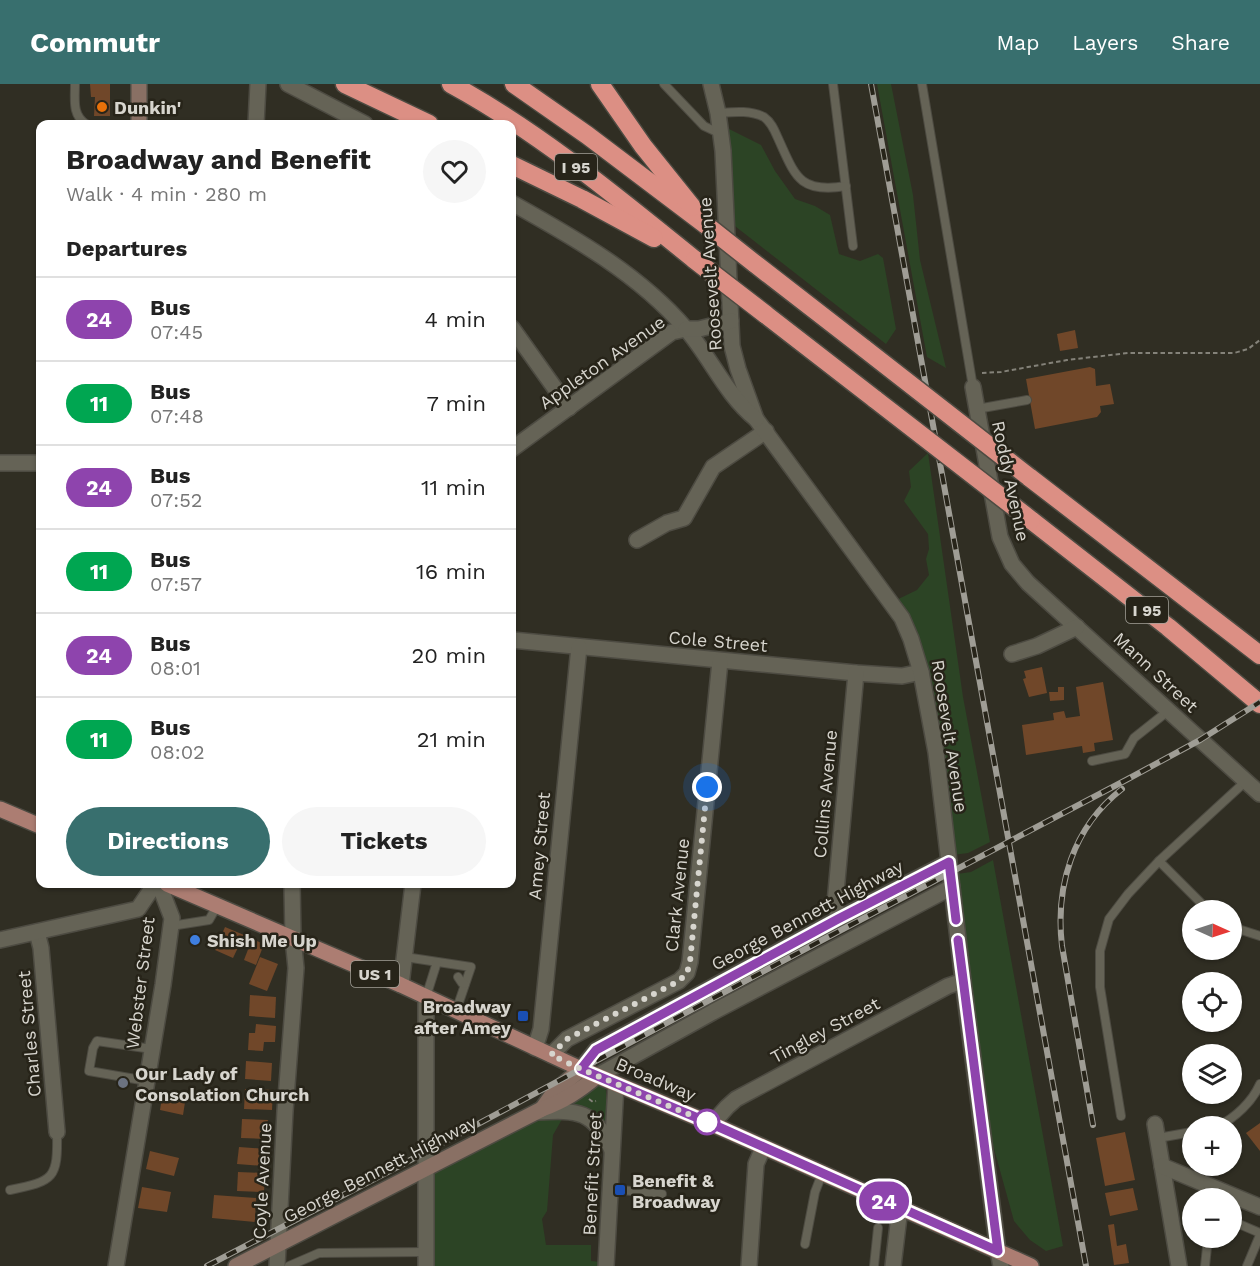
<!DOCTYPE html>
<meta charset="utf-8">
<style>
body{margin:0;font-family:"Work Sans",sans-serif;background:#f6f6f6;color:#222;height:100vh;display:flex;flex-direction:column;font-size:22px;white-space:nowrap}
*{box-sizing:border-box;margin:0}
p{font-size:20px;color:#767676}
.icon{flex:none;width:33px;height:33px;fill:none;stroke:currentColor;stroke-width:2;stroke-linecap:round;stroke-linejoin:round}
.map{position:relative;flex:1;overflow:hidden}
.details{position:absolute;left:36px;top:36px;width:480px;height:768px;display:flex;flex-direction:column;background:#fff;border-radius:12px;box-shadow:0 2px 4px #0004}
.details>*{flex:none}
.badge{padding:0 12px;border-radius:20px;font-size:21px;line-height:39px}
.needle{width:39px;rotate:93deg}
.fabs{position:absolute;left:1182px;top:816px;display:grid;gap:12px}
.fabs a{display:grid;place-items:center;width:60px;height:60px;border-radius:50%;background:#fff;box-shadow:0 2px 4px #0004;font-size:30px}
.you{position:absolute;width:30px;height:30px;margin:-15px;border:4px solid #fff;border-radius:50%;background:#1a73e8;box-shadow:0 0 0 9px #1a73e833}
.map>.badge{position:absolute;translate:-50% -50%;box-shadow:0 0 0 3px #fff}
h2{padding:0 30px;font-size:22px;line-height:54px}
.round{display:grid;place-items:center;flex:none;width:63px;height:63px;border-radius:32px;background:#f6f6f6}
.headline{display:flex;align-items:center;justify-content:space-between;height:102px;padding:0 30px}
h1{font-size:28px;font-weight:700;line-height:45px}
.action{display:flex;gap:12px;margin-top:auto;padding:12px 30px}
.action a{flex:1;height:69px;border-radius:36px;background:#386f6e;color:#fff;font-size:24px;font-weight:700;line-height:69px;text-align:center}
.action a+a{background:#f6f6f6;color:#222}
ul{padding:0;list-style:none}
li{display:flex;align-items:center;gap:18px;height:84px;padding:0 30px;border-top:2px solid #e0e0e0}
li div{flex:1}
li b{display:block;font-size:22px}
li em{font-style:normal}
li .badge{min-width:66px;font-weight:700;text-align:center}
header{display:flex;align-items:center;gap:36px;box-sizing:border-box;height:84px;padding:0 30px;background:#386f6e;color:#fff}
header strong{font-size:28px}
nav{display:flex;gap:33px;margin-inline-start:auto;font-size:21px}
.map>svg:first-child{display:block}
.green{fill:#2c4425}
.building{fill:#704729}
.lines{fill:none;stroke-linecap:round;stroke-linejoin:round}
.service-casing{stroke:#4d4b42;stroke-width:10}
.minor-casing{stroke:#4d4b42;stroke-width:18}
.tertiary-casing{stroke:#4d4b42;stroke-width:18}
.secondary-casing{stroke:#4d4b42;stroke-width:18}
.primary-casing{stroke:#4d4b42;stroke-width:18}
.motorway-casing{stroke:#4d4b42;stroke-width:21}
.path{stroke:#848279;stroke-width:2;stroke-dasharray:4.5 3;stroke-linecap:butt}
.service{stroke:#656356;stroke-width:8}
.minor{stroke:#656356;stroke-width:15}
.tertiary{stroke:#656356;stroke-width:15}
.secondary{stroke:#897064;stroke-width:15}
.primary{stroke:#ac7d72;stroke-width:15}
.motorway{stroke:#dc8f84;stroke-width:18}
.rail-casing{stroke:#9f9d95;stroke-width:6}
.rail{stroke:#272419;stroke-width:4;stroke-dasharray:11;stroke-linecap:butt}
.motorway-bridge-casing{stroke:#4d4b42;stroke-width:21;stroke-linecap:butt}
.motorway-bridge{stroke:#dc8f84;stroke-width:18}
.line-casing{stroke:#fff;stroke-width:14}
.line{stroke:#8e44ad;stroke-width:9}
.walk{stroke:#d7d5ce;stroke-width:6;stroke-dasharray:0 10.8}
.food-dot{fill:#e8710a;stroke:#272419;stroke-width:2}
.shop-dot{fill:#3f7fe0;stroke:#272419;stroke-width:2}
.transit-dot{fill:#1a4fb4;stroke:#272419;stroke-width:2}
.worship-dot{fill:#6b7280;stroke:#272419;stroke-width:2}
.stop-dot{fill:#fff;stroke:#8e44ad;stroke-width:3}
.labels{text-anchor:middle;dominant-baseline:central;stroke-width:5;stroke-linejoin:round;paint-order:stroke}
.shield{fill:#272419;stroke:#a2a098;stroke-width:1.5}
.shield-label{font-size:16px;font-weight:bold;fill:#d7d5ce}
.poi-label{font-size:18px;font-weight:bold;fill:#d7d5ce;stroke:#272419;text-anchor:start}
.street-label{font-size:18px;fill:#d7d5ce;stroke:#272419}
</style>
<header>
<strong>Commutr</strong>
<nav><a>Map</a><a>Layers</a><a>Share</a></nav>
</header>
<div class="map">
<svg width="1260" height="1182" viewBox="0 0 1260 1182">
<rect width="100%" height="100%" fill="#302e23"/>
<!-- green -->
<g class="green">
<path d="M877,0H891L913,111L920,176L946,284L927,273Z"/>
<path d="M710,23L729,45L761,61L775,87L795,115L815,122L830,131L839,170L860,177L878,170L883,174L896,245L886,260L731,139Z"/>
<path d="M928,369L963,613L990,758L968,769L945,772C932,687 928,597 888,520L917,506L929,491L926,475L929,465L928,450L904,417L911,403L909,387Z"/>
<path d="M993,776L1063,1162L1046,1167L1030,1156L1014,1137L970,978L950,791L971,788Z"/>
<path d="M587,989L605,997L610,1055L597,1045L565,1030L553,1051L547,1127L542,1135L546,1161H591V1177L601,1178V1182H419L418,1087L581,995Z"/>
</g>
<!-- building -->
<g class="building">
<path d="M90,0H110V32H94L95,13H91Z"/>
<path d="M1075,246L1078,264L1060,267L1057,250Z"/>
<path d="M1090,283L1095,285L1096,302L1110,300L1114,320L1100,322L1101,328L1097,333L1035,345L1026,295Z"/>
<path d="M1042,583L1047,609L1029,613L1023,595L1026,594L1024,587Z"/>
<path d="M1103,598L1113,656L1094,659L1095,667L1083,669L1082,662L1026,671L1022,641L1054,636L1053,629L1064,627L1066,634L1080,632L1076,603Z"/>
<path d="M1058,603H1064V616L1050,617L1049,608H1058Z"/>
<path d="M225,843L244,851L233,874L215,866Z"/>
<path d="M252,855L264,860L256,881L244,876Z"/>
<path d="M260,873L278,880L267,907L249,900Z"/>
<path d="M250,911L276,913L275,934L249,932Z"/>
<path d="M256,940L276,942L275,958H264L263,967L248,966L249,949H255Z"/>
<path d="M246,977L272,979L271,997L245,995Z"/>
<path d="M245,1005L273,1006L272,1026L244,1025Z"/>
<path d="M163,1007L186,1012L183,1031L160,1026Z"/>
<path d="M242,1035L268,1036L266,1055L241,1054Z"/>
<path d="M1260,1039V1067L1246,1049Z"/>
<path d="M1125,1048L1135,1096L1105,1102L1096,1054Z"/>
<path d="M239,1063L266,1065L264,1082L237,1080Z"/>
<path d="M150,1067L179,1074L174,1092L146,1085Z"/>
<path d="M238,1088L265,1089L264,1108L237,1107Z"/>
<path d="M142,1103L171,1108L167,1128L138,1124Z"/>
<path d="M1133,1104L1138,1126L1110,1132L1105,1109Z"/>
<path d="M214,1111L256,1114L255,1138L212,1134Z"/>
<path d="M1114,1140L1117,1162L1126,1160L1129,1179L1114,1181L1108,1141Z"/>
</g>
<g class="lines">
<!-- service casing -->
<g class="service-casing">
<g id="service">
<path d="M75,0C75,16 72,31 86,40"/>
<path d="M664,0L704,42L721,50"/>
<path d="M833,0L853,162"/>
<path d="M922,0L973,303"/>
<path d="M718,29C733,28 750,26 764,33C771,38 774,45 777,52C795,91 798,110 846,102"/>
<path d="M977,325L1027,316"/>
<path d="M1092,677L1125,670L1134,654L1168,627"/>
<path d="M1159,777L1208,826"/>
<path d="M171,842L209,836L217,822"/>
<path d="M1232,843L1260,852"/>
<path d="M405,873L471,883L456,927"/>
<path d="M458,893L462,899L465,900"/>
<path d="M426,913L437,878"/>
<path d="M147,997L89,987L93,964L97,957L152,965"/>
<path d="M1121,1032L1100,903V867L1109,835L1128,810L1159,777L1246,697"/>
<path d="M1218,1042C1235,1034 1252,1018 1260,1000"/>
<path d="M1158,1054L1192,1048"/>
<path d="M611,1105L662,1110"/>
<path d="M10,1106C54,1097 58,1095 57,1048"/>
<path d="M1232,1137L1260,1149"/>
<path d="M805,1160L815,1108L822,1090"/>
<path d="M289,1182L319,1169L425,1168"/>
<path d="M874,1182L878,1144"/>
<path d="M1205,1182L1208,1154"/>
<path d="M1247,1182L1260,1151"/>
</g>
</g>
<!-- minor casing -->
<g class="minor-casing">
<g id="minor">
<path d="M256,40L258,0"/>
<path d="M512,244L569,324"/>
<path d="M973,303L1000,453L1012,480L1028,499L1260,710"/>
<path d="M512,365L672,248L686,245"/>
<path d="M0,379H40"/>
<path d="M637,456L667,439L684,434L713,383L766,347"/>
<path d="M512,556L856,589L902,592L921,588"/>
<path d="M1012,570L1037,562L1077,543"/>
<path d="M838,835L835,819L856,589"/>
<path d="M37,848L41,864L57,1048"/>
<path d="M0,856L138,825L155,800"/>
<path d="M401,901L413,800"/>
<path d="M535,964L541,945L579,563"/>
<path d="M551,971L567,955L679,897L687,889L690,878L720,577"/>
<path d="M712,1040L727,1023L736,1015L948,902L963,897"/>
<path d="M1155,1040L1179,1182"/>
<path d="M1162,1082L1260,1123"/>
<path d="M998,1167L1001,1182"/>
<path d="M116,1182L163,901L172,834L159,800"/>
<path d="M277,1182L285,1027L296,884L293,854L292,800"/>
<path d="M426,1182V913"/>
<path d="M749,1182L756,1080L763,1064"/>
<path d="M893,1182L900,1124"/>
</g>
</g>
<!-- tertiary casing -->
<g class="tertiary-casing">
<g id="tertiary">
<path d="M288,0L365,40"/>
<path d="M711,0L718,29L723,67L732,262L738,285L756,335L902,534L911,555L921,588L936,668L963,897L998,1167"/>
<path d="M512,119C573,153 639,190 686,245C711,274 726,311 756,335"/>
<path d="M686,245H699L731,237"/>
<path d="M581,985L596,966L838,835L949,778"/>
<path d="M597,992L713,928L952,803"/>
<path d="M537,1028C579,1026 593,1026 612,1066"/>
<path d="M606,1182L616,1000"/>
</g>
</g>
<!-- secondary casing -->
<g class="secondary-casing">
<g id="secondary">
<path d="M139,40V0"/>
<path d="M542,1025L554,1008L581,985"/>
<path d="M236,1182L542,1025C564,1017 579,1007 597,992"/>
</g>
</g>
<!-- primary casing -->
<g class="primary-casing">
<g id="primary">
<path d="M0,725L40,742"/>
<path d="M167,800L401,901L581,985L712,1040L1031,1182"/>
</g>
</g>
<!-- motorway casing -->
<g class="motorway-casing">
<g id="motorway">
<path d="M345,0L429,40"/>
<path d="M451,0C539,48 617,113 695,176"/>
<path d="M514,0L587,51L706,141"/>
<path d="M600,0L643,62L692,123"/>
<path d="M512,81L582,115L654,154"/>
<path d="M754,179L865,265"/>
<path d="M765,230L876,316"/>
<path d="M1029,393L1260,571"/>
<path d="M1031,436L1168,543L1260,620"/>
</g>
</g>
<!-- path -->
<g class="path">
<path d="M982,289L1001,288L1067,276L1128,269H1234L1248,265L1260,256"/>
<path d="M589,1015L593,1018L596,1017"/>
</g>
<!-- service -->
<use href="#service" class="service"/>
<!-- minor -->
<use href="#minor" class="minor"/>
<!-- tertiary -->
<use href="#tertiary" class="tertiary"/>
<!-- secondary -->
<use href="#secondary" class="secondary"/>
<!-- primary -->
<use href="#primary" class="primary"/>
<!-- motorway -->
<use href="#motorway" class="motorway"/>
<!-- rail casing -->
<g class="rail-casing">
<g id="rail">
<path d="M871,0L1086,1182"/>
<path d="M1093,1041L1062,862C1055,802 1073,743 1122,705"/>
<path d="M207,1182L401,1081L826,854L1126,696L1200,656L1260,618"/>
</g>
</g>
<!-- rail -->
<use href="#rail" class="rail"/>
<!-- motorway-bridge casing -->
<g class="motorway-bridge-casing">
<g id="motorway-bridge">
<path d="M706,141L754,179"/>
<path d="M695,176L765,230"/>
<path d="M865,265L1029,393"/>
<path d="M876,316L1031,436"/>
</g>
</g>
<!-- motorway-bridge -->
<use href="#motorway-bridge" class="motorway-bridge"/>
</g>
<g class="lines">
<!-- line casing -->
<g class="line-casing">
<path id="line" d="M956,836L949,778L838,835L596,966L581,985L712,1040L998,1167L958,856"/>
</g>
<!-- line -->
<use href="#line" class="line"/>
<!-- walk -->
<path class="walk" d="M707,703L690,878L687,889L679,897L567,955L551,971L581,985L712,1040L707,1038"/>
</g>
<!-- markers -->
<circle class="food-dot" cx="102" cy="23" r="6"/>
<circle class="shop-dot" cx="195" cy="856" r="6"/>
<g class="transit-dot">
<rect x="517" y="926" width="12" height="12" rx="3"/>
<rect x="614" y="1100" width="12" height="12" rx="3"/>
</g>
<circle class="worship-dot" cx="123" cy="999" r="6"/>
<circle class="stop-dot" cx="707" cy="1038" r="12"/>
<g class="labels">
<!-- shield labels -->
<g class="shield">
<rect x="555" y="70" width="42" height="26" rx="4.5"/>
<rect x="1126" y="513" width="42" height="26" rx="4.5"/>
<rect x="351" y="877" width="48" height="26" rx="4.5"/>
</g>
<g class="shield-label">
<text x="576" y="83">I 95</text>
<text x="1147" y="526">I 95</text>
<text x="375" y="890">US 1</text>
</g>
<!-- poi labels -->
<g class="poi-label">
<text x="114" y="23">Dunkin'</text>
<text x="207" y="856">Shish Me Up</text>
<text x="511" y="922" text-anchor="end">Broadway<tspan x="511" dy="21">after Amey</tspan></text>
<text x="135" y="989">Our Lady of<tspan x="135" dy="21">Consolation Church</tspan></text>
<text x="632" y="1096">Benefit &amp;<tspan x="632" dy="21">Broadway</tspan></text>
</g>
<!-- street labels -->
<g class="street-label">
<text transform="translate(710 190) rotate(-94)">Roosevelt Avenue</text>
<text transform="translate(602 278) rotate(-35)">Appleton Avenue</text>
<text transform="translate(1011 397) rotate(78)">Roddy Avenue</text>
<text transform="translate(718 557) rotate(5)">Cole Street</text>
<text transform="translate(1156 588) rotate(43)">Mann Street</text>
<text transform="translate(950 652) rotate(81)">Roosevelt Avenue</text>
<text transform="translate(825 710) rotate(-85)">Collins Avenue</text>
<text transform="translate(539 762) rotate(-85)">Amey Street</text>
<text transform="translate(677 811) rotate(-84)">Clark Avenue</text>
<text transform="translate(807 831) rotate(-28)">George Bennett Highway</text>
<text transform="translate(140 899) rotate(-83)">Webster Street</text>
<text transform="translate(825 946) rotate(-28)">Tingley Street</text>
<text transform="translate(29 950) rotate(-95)">Charles Street</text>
<text transform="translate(656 995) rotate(23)">Broadway</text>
<text transform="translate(380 1085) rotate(-27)">George Bennett Highway</text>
<text transform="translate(592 1090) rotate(-87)">Benefit Street</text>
<text transform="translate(262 1097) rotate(-87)">Coyle Avenue</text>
</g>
</g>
</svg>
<div class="fabs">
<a><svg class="needle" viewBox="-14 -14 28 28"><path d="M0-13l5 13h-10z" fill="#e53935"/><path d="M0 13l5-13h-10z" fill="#767676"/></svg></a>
<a><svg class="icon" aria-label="locate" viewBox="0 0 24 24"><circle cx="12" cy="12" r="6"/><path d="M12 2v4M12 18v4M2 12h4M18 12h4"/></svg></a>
<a><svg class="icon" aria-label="layers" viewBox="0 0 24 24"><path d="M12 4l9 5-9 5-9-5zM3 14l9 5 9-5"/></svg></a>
<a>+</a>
<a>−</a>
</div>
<div class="you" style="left:707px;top:703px"></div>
<b class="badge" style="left:884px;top:1117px;background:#8e44ad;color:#fff">24</b>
<section class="details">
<div class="headline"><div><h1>Broadway and Benefit</h1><p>Walk · 4 min · 280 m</p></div><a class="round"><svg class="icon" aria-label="heart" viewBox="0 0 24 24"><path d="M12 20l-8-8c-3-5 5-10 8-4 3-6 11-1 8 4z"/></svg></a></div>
<h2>Departures</h2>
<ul>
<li><span class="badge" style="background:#8e44ad;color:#fff">24</span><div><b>Bus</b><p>07:45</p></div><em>4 min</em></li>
<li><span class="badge" style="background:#00a651;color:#fff">11</span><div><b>Bus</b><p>07:48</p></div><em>7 min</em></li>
<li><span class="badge" style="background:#8e44ad;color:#fff">24</span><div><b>Bus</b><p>07:52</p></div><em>11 min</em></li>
<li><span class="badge" style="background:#00a651;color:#fff">11</span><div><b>Bus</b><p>07:57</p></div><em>16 min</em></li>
<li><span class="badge" style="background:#8e44ad;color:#fff">24</span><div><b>Bus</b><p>08:01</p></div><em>20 min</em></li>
<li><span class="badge" style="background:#00a651;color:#fff">11</span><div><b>Bus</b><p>08:02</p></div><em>21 min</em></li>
</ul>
<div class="action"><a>Directions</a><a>Tickets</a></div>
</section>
</div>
